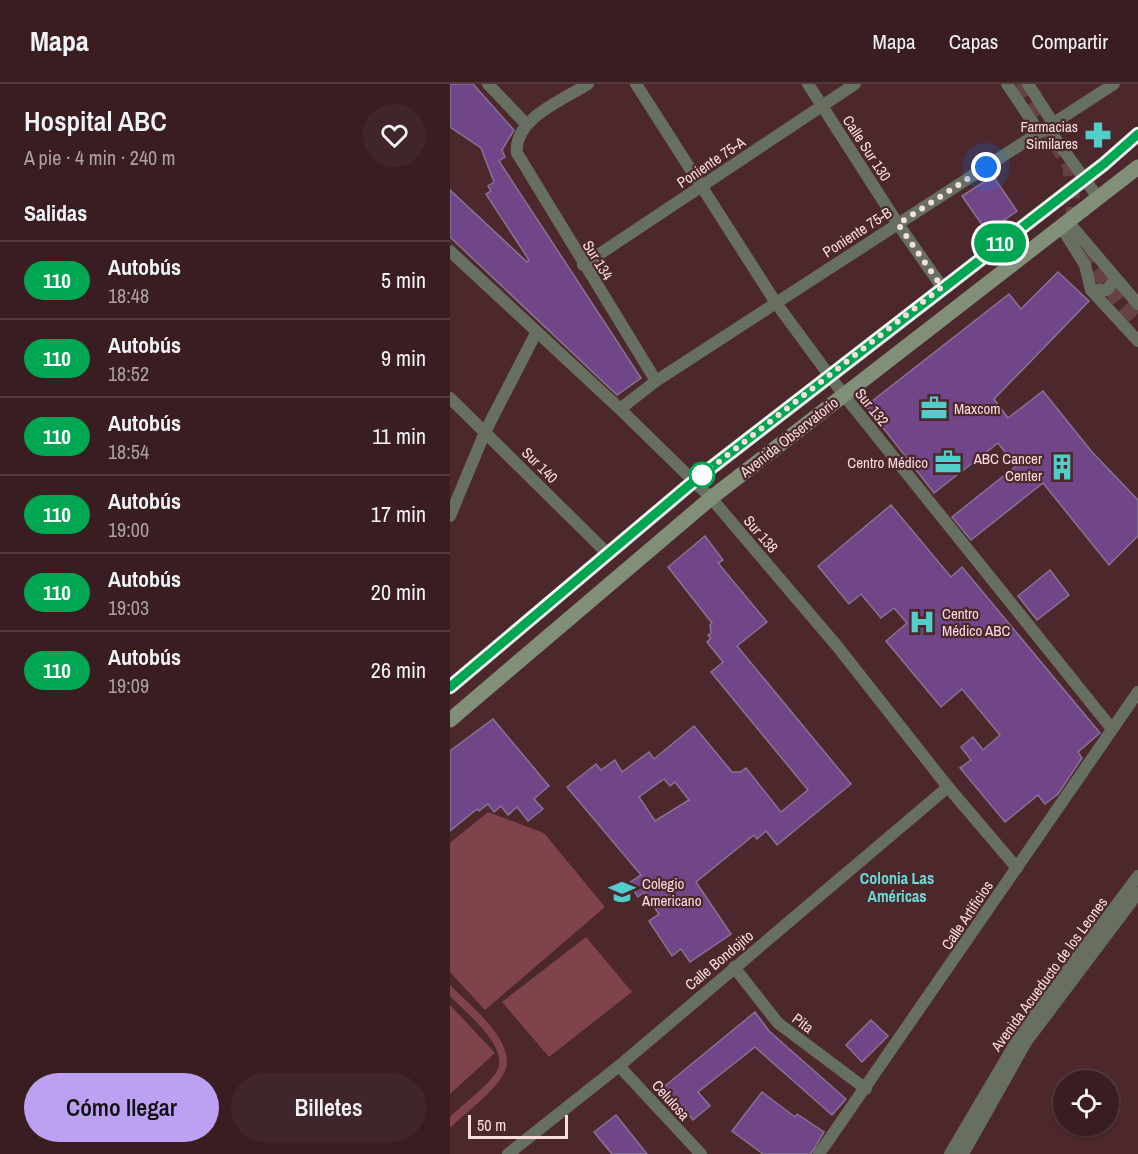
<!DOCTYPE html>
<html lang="es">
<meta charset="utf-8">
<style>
body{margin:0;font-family:"Archivo Narrow",sans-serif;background:#40262a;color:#f1f3f6;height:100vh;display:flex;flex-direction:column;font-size:22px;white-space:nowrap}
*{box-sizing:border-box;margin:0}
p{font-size:20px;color:#aba2a5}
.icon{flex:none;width:33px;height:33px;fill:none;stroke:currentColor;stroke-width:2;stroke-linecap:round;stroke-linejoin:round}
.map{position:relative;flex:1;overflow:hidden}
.panel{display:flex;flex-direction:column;background:#391d21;width:450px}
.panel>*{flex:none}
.badge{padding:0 12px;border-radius:20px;font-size:21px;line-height:39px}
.tools{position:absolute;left:603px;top:986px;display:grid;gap:12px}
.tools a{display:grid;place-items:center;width:66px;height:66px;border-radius:50%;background:#391d21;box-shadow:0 2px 4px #0004,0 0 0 2px #533b3f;font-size:30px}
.scale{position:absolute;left:18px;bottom:15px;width:100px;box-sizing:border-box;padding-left:6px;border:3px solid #f6dddf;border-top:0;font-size:16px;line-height:21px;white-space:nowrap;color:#f6dddf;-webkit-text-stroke:4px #4c272c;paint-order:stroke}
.you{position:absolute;width:30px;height:30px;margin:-15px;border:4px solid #fff;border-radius:50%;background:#1a73e8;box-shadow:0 0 0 9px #1a73e833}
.map>.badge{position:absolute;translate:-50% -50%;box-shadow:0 0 0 3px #fff}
h2{padding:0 24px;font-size:22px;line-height:54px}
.round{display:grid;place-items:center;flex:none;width:63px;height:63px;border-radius:32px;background:#40262a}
.head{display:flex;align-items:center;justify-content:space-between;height:102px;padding:0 24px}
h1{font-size:28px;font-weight:600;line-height:45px}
.cta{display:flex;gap:12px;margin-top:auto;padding:12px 24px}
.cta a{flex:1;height:69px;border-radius:36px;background:#bca0f2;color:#111;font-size:24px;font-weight:600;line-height:69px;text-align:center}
.cta a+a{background:#40262a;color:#f1f3f6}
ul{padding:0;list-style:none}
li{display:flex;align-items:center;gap:18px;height:78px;padding:0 24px;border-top:2px solid #533b3f}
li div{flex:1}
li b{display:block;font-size:22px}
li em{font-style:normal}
li .badge{min-width:66px;font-weight:700;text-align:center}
header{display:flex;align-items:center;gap:36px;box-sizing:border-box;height:84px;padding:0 30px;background:#391d21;border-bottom:2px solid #533b3f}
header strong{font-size:28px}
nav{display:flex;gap:33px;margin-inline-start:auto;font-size:21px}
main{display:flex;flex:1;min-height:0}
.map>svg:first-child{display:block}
.green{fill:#7e434b}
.building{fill:#704688;stroke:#877394;stroke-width:1.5;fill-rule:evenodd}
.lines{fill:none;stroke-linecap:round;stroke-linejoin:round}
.secondary-tunnel{stroke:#664247;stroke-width:15;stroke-dasharray:15 8;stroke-linecap:butt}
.minor{stroke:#666f60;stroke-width:12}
.secondary{stroke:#828f78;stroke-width:15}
.line-casing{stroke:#fff;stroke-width:14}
.line{stroke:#00a651;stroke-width:9}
.walk{stroke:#f6dddf;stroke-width:6;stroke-dasharray:0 10.8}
.stop-dot{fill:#fff;stroke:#00a651;stroke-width:3}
.labels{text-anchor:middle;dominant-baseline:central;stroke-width:4.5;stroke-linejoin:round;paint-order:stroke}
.poi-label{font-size:15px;fill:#f6dddf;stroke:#4c272c;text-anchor:end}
.street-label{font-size:15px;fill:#f6dddf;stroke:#4c272c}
.neighbourhood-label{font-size:16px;font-weight:bold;fill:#6dd9d5;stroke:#4c272c}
</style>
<header>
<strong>Mapa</strong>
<nav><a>Mapa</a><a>Capas</a><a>Compartir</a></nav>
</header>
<main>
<section class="panel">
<div class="head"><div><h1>Hospital ABC</h1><p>A pie · 4 min · 240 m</p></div><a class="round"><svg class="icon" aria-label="heart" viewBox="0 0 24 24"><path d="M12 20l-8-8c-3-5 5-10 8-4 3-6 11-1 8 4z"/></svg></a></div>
<h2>Salidas</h2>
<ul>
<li><span class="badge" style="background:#00a651;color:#fff">110</span><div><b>Autobús</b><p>18:48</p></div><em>5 min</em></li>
<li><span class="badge" style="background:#00a651;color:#fff">110</span><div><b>Autobús</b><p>18:52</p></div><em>9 min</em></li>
<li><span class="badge" style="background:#00a651;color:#fff">110</span><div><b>Autobús</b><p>18:54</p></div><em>11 min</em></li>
<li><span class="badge" style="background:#00a651;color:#fff">110</span><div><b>Autobús</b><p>19:00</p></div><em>17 min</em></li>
<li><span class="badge" style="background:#00a651;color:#fff">110</span><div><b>Autobús</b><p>19:03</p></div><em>20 min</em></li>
<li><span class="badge" style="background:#00a651;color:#fff">110</span><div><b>Autobús</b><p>19:09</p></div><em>26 min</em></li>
</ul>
<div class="cta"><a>Cómo llegar</a><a>Billetes</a></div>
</section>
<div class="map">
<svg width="688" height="1070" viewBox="0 0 688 1070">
<rect width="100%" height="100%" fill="#4c272c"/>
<!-- green -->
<g class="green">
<path d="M38,728L94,749L155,823L35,926L0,888V759Z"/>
<path d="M136,853L182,908L99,973L52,918Z"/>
<path d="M0,901C18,920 72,961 53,991C43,1009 15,1029 0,1044V1033C13,1020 39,1001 47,987C60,963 15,928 0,912Z"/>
<path d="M0,921L45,969L0,1010Z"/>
</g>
<!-- building -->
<g class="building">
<path d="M0,0H23L64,46L52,66L55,73L49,77L191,294L167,311L0,153V106L77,178L79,176L36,110L41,107L38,102L44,98L31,64L0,43Z"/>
<path d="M543,92L567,127L537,148L512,112Z"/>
<path d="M608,188L639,217L544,315L558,334L593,307L642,368L688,416V452L659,481L593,399L521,456L502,433L566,382L548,359L484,409L416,322L559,210L571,225Z"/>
<path d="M441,421L501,493L512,483L650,649L628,668L632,674L608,710L595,720L588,711L555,738L510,684L521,676L511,663L523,653L533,666L550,651L512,605L491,623L436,557L457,539L444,524L431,534L411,510L399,520L368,482Z"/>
<path d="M255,452L273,476L268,479L317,538L287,562L401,700L327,761L316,747L307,755L304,751L246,798L281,850L240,878L231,865L222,872L199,837L209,830L194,808L188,813L179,799L191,791L117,703L146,680L151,686L165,676L172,688L199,668L204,675L244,642L282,688H290L296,684L331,728L358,706L261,588L273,578L257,558L261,554L258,551L261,549L260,541L262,539L218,483ZM214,695L220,702L225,698L239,716L205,737L189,713Z"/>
<path d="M600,486L619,511L587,536L568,512Z"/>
<path d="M43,635L99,702L84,715L93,725L78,737L67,723L58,731L51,722L44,728L38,720L29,727L27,725L0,747V667Z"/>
<path d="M305,928L319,947L396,1015L382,1031L305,963L248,1008L260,1022L243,1036L232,1022L226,1026L210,1006Z"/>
<path d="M421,936L438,952L412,978L396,961Z"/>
<path d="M312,1008L345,1033L347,1030L374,1048L361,1070H313L282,1047Z"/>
<path d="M166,1031L197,1070H162L144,1048Z"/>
</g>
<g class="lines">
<!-- secondary-tunnel -->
<path class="secondary-tunnel" d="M568,0L620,82L625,147L628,159L669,217L688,237"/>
<!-- minor -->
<g class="minor">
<path d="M38,0L76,40"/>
<path d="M138,0C113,16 63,35 67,69L206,297"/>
<path d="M186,0L326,219L393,310L662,645"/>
<path d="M358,0L448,140L492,203"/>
<path d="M557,0L589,48"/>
<path d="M578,0L603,39L607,37"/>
<path d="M597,43L649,115"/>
<path d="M619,139L688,220"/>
<path d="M612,144L635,181L641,206L688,257"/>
<path d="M0,167L170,325L261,414L387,562L498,703L567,784"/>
<path d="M133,181L405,0"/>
<path d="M641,206H657L665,195"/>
<path d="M0,314L158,470"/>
<path d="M170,325L206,297L326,219L664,0"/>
<path d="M0,432L35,348L86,249"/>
<path d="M284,883L328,939L416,1005"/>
<path d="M169,982L251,1070"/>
<path d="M58,1070L169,982L498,703"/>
<path d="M369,1070L688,608"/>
<path d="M500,1070L575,943L688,792"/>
<path d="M513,1070L576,958L688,809"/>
</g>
<!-- secondary -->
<g class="secondary">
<path d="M0,603L244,397L654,80L688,50"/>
<path d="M0,636L261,414L688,83"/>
</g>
</g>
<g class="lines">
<!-- line casing -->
<g class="line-casing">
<path id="line" d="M0,603L244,397L654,80L688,50"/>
</g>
<!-- line -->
<use href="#line" class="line"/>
<!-- walk -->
<path class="walk" d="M252,391L492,203L448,140L536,83"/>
</g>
<!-- icons -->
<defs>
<g id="pharmacy-bare" transform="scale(2.07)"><path d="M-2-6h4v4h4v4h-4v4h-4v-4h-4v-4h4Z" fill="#53cdc9" stroke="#4c272c" stroke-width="2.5" paint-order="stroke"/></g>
<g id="office-bare" transform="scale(2.07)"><path d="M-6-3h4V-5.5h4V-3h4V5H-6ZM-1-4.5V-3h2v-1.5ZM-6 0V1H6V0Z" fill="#53cdc9" stroke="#4c272c" stroke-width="2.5" paint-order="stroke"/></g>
<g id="building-bare" transform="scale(2.07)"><path d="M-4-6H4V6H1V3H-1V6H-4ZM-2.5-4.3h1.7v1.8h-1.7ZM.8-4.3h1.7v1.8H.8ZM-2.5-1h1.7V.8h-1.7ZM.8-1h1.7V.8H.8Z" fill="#53cdc9" stroke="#4c272c" stroke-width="2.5" paint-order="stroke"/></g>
<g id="hospital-bare" transform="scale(2.07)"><path d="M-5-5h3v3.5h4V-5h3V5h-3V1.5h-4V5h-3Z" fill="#53cdc9" stroke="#4c272c" stroke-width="2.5" paint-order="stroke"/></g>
<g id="school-bare" transform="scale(2.07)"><path d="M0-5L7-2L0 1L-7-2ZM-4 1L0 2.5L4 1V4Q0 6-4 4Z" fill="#53cdc9" stroke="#4c272c" stroke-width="2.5" paint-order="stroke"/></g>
</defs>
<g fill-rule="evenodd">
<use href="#pharmacy-bare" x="648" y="51"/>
<use href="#office-bare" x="484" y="324"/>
<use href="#office-bare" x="498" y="378"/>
<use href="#building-bare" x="612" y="383"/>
<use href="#hospital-bare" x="472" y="538"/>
<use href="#school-bare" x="172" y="808"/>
</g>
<!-- markers -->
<circle class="stop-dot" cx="252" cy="391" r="12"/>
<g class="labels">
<!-- poi labels -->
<g class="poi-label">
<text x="628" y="42">Farmacias<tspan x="628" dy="17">Similares</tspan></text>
<text x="504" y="324" text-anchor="start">Maxcom</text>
<text x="592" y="374">ABC Cancer<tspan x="592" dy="17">Center</tspan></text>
<text x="478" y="378">Centro Médico</text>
<text x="492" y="529" text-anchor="start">Centro<tspan x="492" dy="17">Médico ABC</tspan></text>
<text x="192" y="799" text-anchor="start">Colegio<tspan x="192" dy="17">Americano</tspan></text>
</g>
<!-- street labels -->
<g class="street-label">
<text transform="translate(417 64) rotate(57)">Calle Sur 130</text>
<text transform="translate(261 78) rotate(-34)">Poniente 75-A</text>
<text transform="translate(407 148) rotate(-33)">Poniente 75-B</text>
<text transform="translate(148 176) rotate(58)">Sur 134</text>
<text transform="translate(422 323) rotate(51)">Sur 132</text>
<text transform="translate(339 353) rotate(-38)">Avenida Observatorio</text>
<text transform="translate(90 381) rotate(45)">Sur 140</text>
<text transform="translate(311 450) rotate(49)">Sur 138</text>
<text transform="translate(517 831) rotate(-56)">Calle Artificios</text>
<text transform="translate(269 876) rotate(-40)">Calle Bondojito</text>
<text transform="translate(599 890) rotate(-54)">Avenida Acueducto de los Leones</text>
<text transform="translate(353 939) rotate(37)">Pita</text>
<text transform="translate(221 1016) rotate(48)">Celulosa</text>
</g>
<!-- neighbourhood labels -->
<g class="neighbourhood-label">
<text x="447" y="794">Colonia Las<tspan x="447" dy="18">Américas</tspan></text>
</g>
</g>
</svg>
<div class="tools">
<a><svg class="icon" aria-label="locate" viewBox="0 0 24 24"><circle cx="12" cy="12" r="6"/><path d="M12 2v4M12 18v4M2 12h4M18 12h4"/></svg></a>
</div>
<div class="scale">50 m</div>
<div class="you" style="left:536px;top:83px"></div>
<b class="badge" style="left:550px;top:159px;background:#00a651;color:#fff">110</b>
</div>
</main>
